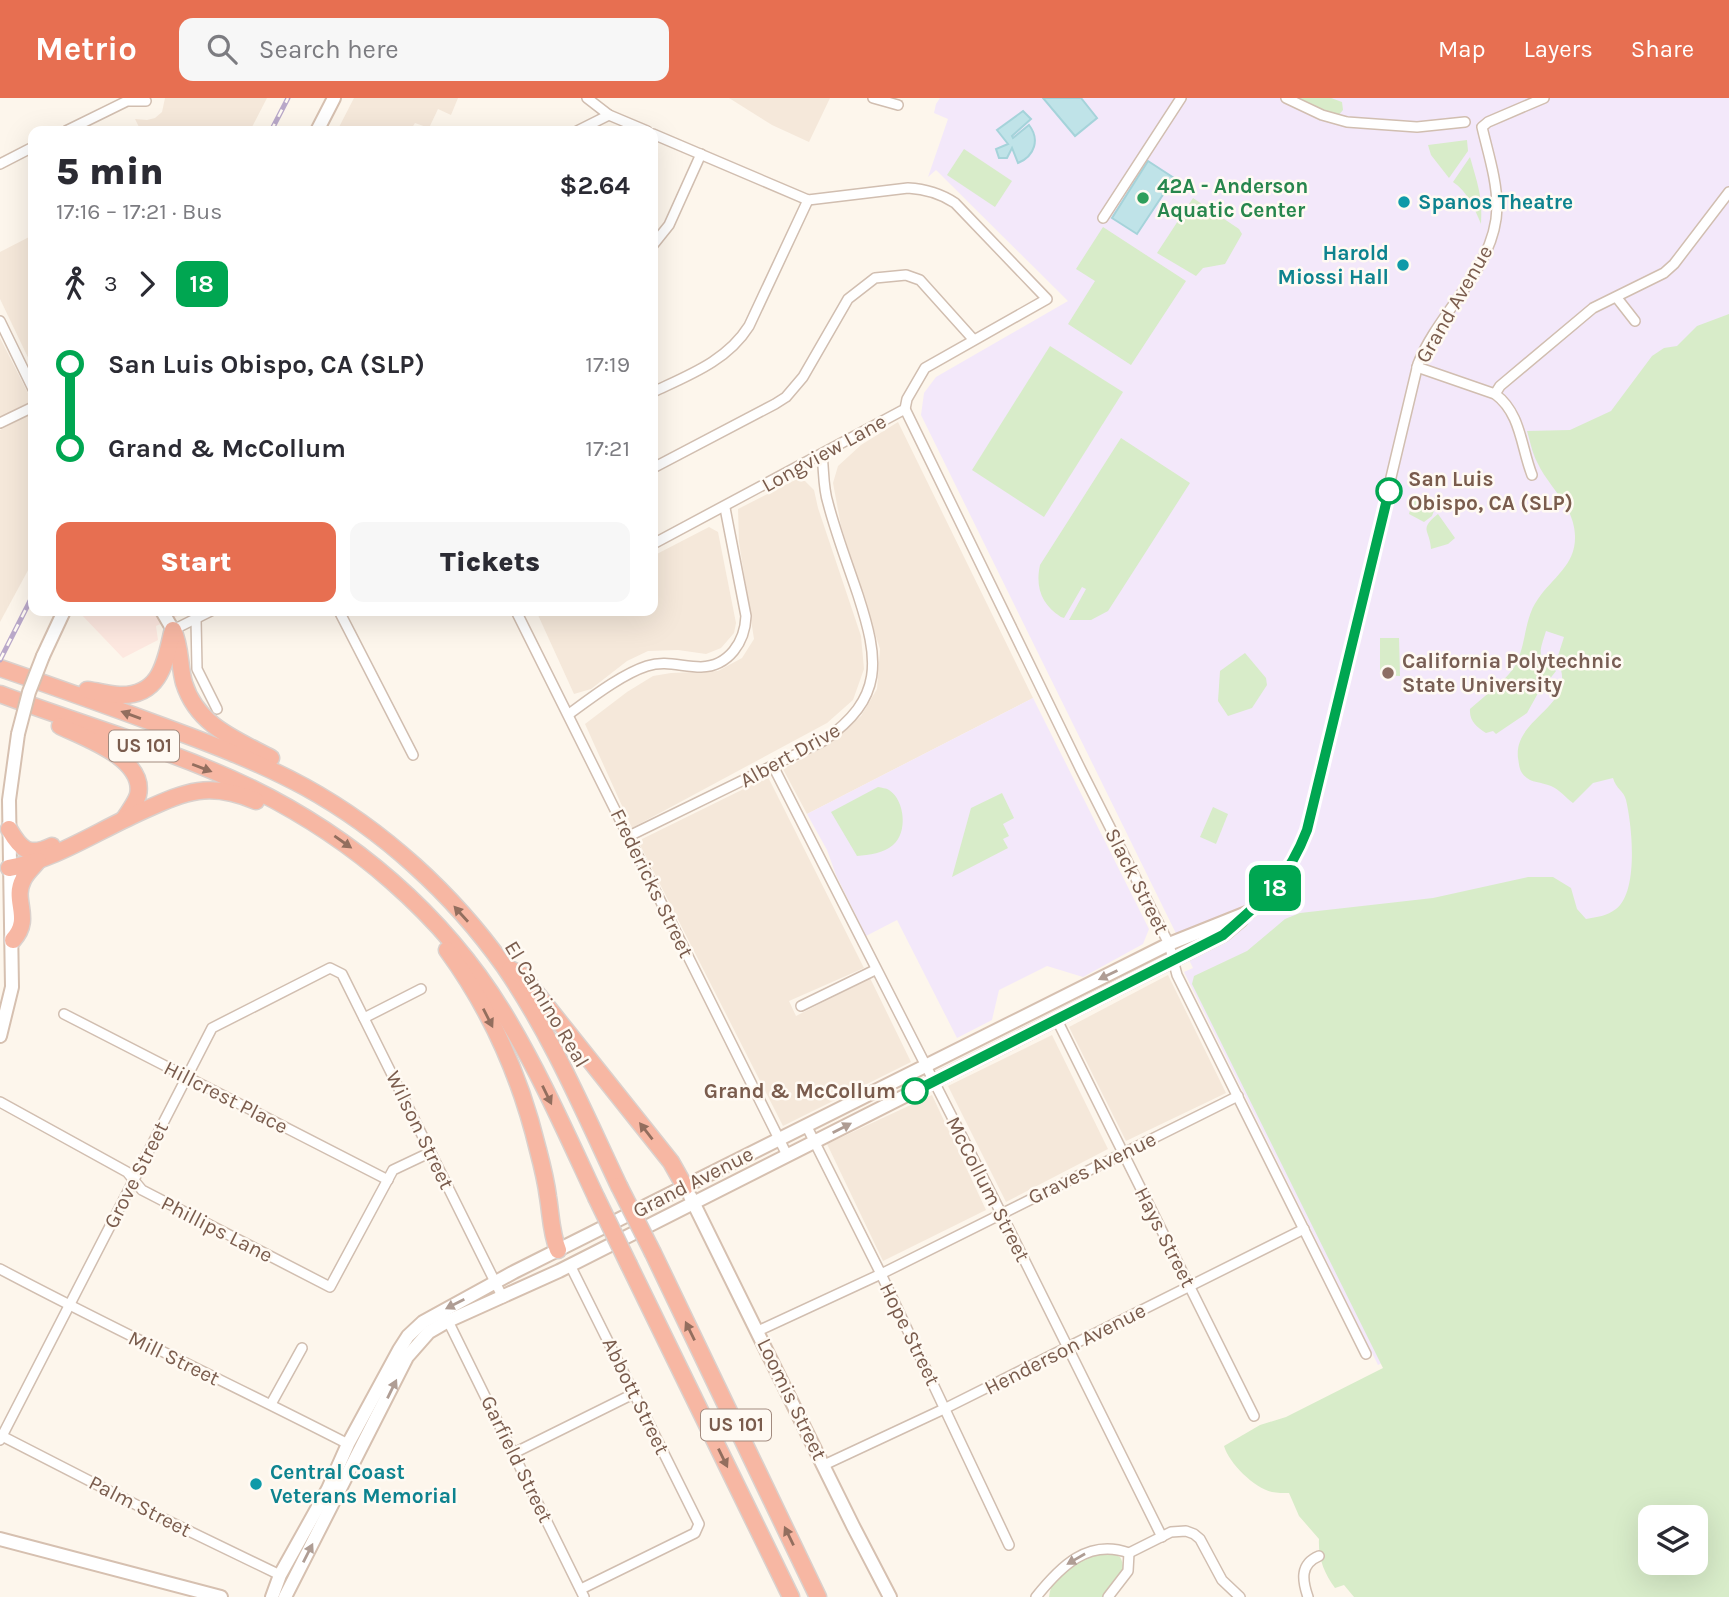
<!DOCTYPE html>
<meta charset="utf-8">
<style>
body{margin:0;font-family:Karla,sans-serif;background:#f7f7f7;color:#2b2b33;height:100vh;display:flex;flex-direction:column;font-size:26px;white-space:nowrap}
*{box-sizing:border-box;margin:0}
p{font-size:23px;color:#7c7c81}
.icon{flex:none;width:38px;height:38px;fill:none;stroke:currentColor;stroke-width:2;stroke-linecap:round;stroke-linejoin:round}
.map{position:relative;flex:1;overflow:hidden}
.side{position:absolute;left:28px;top:28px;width:630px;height:490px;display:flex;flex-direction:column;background:#fff;border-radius:14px;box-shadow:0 7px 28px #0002}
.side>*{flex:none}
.badge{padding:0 14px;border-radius:10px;font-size:24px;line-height:46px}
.controls{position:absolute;left:1638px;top:1407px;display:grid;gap:14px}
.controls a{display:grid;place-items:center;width:70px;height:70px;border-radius:14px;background:#fff;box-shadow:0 7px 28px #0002;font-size:35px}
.map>.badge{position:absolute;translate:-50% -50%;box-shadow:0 0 0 4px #fff}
.legs{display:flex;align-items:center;gap:10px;height:77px;padding:0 28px;font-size:23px}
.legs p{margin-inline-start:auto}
.head{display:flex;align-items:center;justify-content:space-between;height:119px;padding:0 28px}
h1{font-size:38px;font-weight:800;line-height:52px}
.action{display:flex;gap:14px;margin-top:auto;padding:14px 28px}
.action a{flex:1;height:80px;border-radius:14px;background:#e76f51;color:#fff;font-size:28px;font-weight:800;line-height:80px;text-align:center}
.action a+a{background:#f7f7f7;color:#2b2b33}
ul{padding:0 28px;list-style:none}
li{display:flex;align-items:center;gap:24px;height:84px;font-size:26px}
li i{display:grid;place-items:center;width:10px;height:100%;margin:0 9px;background:currentColor}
li i::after{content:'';width:18px;height:18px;margin:-9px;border:5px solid;border-radius:50%;background:#fff}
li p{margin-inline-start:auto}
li:first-child i{background:linear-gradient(#0000 50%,currentColor 0)}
li:last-child i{background:linear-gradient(currentColor 50%,#0000 0)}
header{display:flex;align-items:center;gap:42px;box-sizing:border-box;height:98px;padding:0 35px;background:#e76f51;color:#fff}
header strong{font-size:33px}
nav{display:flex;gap:38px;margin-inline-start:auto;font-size:24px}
.search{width:490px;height:63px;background:#f7f7f7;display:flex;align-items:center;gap:18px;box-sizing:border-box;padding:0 24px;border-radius:14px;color:#7c7c81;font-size:26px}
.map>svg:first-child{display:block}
.residential{fill:#f5e8da}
.commercial{fill:#fde8e0}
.education{fill:#f3e8fa}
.green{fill:#d8ecc9;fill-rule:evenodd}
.water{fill:#bfe3e8;stroke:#a5d3da;stroke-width:2}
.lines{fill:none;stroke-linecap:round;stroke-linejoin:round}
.street-casing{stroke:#d1beb0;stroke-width:12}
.secondary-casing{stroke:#d6c0b0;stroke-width:16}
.highway-casing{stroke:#dad1cd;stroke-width:19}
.street{stroke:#fff;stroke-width:9}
.secondary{stroke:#fff;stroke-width:12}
.highway{stroke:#f7b7a3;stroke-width:16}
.rail-casing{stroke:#b9a8c9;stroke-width:5}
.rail{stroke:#fffaf3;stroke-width:2.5;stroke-dasharray:8;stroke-linecap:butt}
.secondary-bridge-casing{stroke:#d6c0b0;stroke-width:16;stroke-linecap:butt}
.highway-bridge-casing{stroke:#dad1cd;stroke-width:19;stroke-linecap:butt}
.secondary-bridge{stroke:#fff;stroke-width:12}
.highway-bridge{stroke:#f7b7a3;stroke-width:16}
.oneway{fill:#936e5e}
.oneway2{fill:#af9d94}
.line-1-casing{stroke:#fff;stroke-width:16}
.line-1{stroke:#00a651;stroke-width:10}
.leisure-dot{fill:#2e9e5b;stroke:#fffaf3;stroke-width:2.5}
.culture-dot{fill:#0f9aa8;stroke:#fffaf3;stroke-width:2.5}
.stop-1-dot{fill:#fff;stroke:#00a651;stroke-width:3.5}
.education-dot{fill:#8d6e63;stroke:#fffaf3;stroke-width:2.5}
.labels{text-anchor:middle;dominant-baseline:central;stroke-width:5;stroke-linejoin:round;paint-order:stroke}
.shield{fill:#fffaf3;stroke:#a28b7f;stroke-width:2}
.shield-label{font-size:19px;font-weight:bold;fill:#7a5c4d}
.leisure-label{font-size:21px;font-weight:bold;fill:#27864d;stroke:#fffaf3;text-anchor:start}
.culture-label{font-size:21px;font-weight:bold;fill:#0d838f;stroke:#fffaf3;text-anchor:start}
.street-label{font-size:21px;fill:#7a5c4d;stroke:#fffaf3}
.stop-label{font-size:21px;font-weight:bold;fill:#7a5c4d;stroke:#fffaf3;text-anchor:start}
.education-label{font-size:21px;font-weight:bold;fill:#785e54;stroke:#fffaf3;text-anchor:start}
</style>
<header>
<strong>Metrio</strong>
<div class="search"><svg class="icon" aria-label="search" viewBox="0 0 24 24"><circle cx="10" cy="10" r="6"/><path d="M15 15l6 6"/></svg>Search here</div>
<nav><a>Map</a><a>Layers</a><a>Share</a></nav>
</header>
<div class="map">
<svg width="1729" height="1499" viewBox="0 0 1729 1499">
<rect width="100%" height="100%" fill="#fdf6ec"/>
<!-- residential -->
<g class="residential">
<path d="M165,0H267L252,29L244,33H141L135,21L147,22L155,20L162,14Z"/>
<path d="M354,0H458L451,17L438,11L429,30L415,25L410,33H337Z"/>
<path d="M729,0H830L809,44L772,27Z"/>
<path d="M33,137V270L0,201V154Z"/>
<path d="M0,240L32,303L0,319Z"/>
<path d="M33,315V463L0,524V332Z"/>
<path d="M898,324L1033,600L807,716L783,671L831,645L861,618L877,591L880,551L841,428L833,385L838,368L861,347Z"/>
<path d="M797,381L805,383L814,392L818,410L861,538L864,571L853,602L827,625L632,730L585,626L627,594L653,578L671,575L718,573L742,560L754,541L739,444L738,411Z"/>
<path d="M709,429L718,434L736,525L734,535L721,550L706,556L678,552L648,553L627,563L591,591L574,596L538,517L546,513H653V458Z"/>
<path d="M768,679L864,870L789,903L796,918L870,880L911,964L783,1028L638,743Z"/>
<path d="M1168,877L1226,995L1126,1043L1069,929Z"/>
<path d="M1052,937L1108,1051L1006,1104L948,988Z"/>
<path d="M932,997L986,1112L883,1163L827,1046Z"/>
</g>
<!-- commercial -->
<path class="commercial" d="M82,513H189L156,528L158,542L123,560L80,515Z"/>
<!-- education -->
<g class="education">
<path d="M940,0H1729V1089L1378,1267L1184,874L1193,870L921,317L924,295L936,279L1068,203L936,72L928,79L948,21L934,15L936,6Z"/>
<path d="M1033,600L1149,831L1143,846L1083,879L1047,868L999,892L992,922L957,940L897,822L866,838L836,777L827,752L807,716Z"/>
</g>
<!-- green -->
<g class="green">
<path d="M1290,0H1331L1342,4L1343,12L1337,19Z"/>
<path d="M1467,42L1468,53L1449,80L1431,57L1428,47Z"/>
<path d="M964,51L1012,83L995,109L947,77Z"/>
<path d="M1470,59C1477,84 1483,99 1481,126C1475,111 1467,93 1453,84Z"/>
<path d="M1193,100L1239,131L1242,136L1225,166L1203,170L1196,178L1157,155Z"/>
<path d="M1103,129L1186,183L1131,267L1068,226L1095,183L1076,171Z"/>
<path d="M1729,216V1499H1354L1344,1487L1335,1490C1324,1475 1318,1460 1319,1441L1299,1418L1289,1395C1283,1395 1277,1395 1272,1394C1254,1390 1229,1365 1224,1348L1260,1327L1286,1319L1383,1270L1192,886L1194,878L1247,853L1285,821L1300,815L1433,800L1528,779H1553L1571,790L1577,811L1586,821C1597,819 1607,818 1616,811C1639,793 1632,727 1626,702C1624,693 1616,691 1613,680L1593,685L1573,705C1566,700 1559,691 1551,688C1540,683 1530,686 1522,675C1519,671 1519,665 1518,660C1513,618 1581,609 1557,561L1564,539L1546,533C1539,556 1536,557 1556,573L1537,597L1527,615L1496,636L1493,633L1486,635C1477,629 1469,623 1470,611C1484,598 1502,586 1513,571C1527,550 1523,521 1538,501C1552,480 1576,467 1575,438C1574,407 1549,390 1537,364C1532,354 1530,343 1527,333L1570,332L1611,313L1652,258L1664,250L1677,248L1697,228ZM1650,1419H1696V1465H1650Z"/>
<path d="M1050,248L1123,294L1044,419L972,372Z"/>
<path d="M1121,340L1190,385L1108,513L1091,522H1069L1086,491L1082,489L1064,520L1061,519C1042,507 1035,490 1040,467Z"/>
<path d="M1415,401L1435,410L1432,418L1424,424L1409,416L1413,402Z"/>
<path d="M1438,416L1455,440L1448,446L1431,451C1430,431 1418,432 1438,416Z"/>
<path d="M1380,540H1399L1400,578L1380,577Z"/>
<path d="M1245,555L1266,580L1267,587L1252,610L1228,618L1218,603L1220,573Z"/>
<path d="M878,689C882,690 886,690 889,692C905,702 908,735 893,747C884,755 869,757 857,758L831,714Z"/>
<path d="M1002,695L1014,720L1003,726L1009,738L1003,741L1008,750L952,779L971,710Z"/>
<path d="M1213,709L1228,716L1216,746L1200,739Z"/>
<path d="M1107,1453L1120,1459C1129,1474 1114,1486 1104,1499H1049C1052,1472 1084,1460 1107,1453Z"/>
</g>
<!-- water -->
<g class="water">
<path d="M1043,0H1081L1097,20L1075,38Z"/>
<path d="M1023,13L1031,21L1012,38L1013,40L1029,27C1040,41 1035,58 1018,65L1012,50L1007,60H999L996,51L1008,46L997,32Z"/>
<path d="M1148,63L1174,80L1137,136L1112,120Z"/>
</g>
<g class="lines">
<!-- street casing -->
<g class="street-casing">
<g id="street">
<path d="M587,0L609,17"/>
<path d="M873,0L898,7"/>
<path d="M1286,0L1322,17L1347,24L1417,29L1465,24"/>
<path d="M66,33L127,3H146"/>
<path d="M577,33L609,17L647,33"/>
<path d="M653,36L808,102L908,90C926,91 940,95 955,105L1047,201L925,270L907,301L905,311L653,446"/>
<path d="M0,66L33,49"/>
<path d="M1103,120L1181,0"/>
<path d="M653,147L669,127L701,56"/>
<path d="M1617,200L1635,223"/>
<path d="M0,223L33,291"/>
<path d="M1417,269L1495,296C1521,315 1521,349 1532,377"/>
<path d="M653,294C689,277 727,263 749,228L808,102"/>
<path d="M1495,296L1500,288L1593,210L1664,175L1674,166L1729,94"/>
<path d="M905,311L1081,672L1169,846L1177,877L1366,1256"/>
<path d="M0,325L33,309"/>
<path d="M653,370L775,306L786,299L803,279L848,201L875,180L906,177L920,182L973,241"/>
<path d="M339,513L413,657"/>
<path d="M516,513L787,1057"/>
<path d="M196,521L197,571L217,611"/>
<path d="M173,532L211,513"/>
<path d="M569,616C591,600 622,576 647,568C666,562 682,569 701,569C729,568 745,544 746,518L725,410"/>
<path d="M773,668L1001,1115L1162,1439"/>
<path d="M629,738L823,643C885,600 879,562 858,497C848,467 836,436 828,405C823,390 824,372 822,357"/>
<path d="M1249,814C1277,791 1294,766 1307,732L1418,266C1439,212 1496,170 1497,109C1497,82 1488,55 1482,29L1488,24L1544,0"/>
<path d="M801,908L875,872"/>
<path d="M64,916L388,1082"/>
<path d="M364,920L421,891"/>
<path d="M1057,922L1254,1318"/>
<path d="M0,1004L127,1074L142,1092L330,1189L393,1072L431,1054"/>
<path d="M806,1027L881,1176L1009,1447"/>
<path d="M570,1167L699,1426L695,1435L581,1491"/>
<path d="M0,1171C115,1232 233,1287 348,1346"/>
<path d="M448,1223L584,1499"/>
<path d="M758,1233L881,1176L1238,998"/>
<path d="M271,1306L302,1250"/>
<path d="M0,1337L160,1419L280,1477"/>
<path d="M0,1342L212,930L330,870L342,876L503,1200"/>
<path d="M514,1355L635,1295"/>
<path d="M824,1367L946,1310L1304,1131"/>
<path d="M1036,1499C1060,1469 1088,1440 1129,1455L1171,1434L1186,1433L1194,1436L1200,1441L1222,1482L1240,1499"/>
<path d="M1108,1499L1128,1473L1129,1455"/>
<path d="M1308,1499C1302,1482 1300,1466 1319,1458"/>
</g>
</g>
<!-- secondary casing -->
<g class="secondary-casing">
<g id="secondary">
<path d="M317,33L334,0"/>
<path d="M162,513L173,532"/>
<path d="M43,558L64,513"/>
<path d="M0,938L12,889L9,702L18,636"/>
<path d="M690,1098L853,1428L890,1499"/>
<path d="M0,1441L221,1499"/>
<path d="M272,1499L280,1477L328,1391L348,1346L399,1252L408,1238L423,1224L514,1174L1169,846L1249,814"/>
<path d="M285,1499L407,1259L429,1234L448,1223L559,1173L1223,837L1241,822"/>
</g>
</g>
<!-- highway casing -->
<g class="highway-casing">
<g id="highway">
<path d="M173,532C181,549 179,567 184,585C197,627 235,641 271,660"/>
<path d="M0,570C52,588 103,606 154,625C206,644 257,663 305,689C383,732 453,796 504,868C551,936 584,1014 619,1088"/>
<path d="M87,592C98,593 109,597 120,597C160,598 165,565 172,535"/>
<path d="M0,596C82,627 170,651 249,689C352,739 443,816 503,914C539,973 567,1037 596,1099"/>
<path d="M60,628C85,640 146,661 138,697C135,706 129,713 124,721"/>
<path d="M9,731C21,752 29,759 52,748"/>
<path d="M9,770C54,762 96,734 138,715C183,695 206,682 256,703"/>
<path d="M13,842C33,820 12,803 23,782C26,775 33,769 38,763"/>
<path d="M447,852C490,911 521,981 538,1052C542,1067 546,1083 548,1099C551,1117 551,1135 558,1152"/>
<path d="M510,871L522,877L671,1064L685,1089"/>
<path d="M653,1155L818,1499"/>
<path d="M629,1167L791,1499"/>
</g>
</g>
<!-- street -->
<use href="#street" class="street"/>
<!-- secondary -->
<use href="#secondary" class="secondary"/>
<!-- highway -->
<use href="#highway" class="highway"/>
<!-- rail casing -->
<g class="rail-casing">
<g id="rail">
<path d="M271,33L288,0"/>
<path d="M0,562L33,497"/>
</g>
</g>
<!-- rail -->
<use href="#rail" class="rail"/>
<!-- secondary-bridge casing -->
<g class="secondary-bridge-casing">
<path id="secondary-bridge" d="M18,636L29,594L43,558"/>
</g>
<!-- highway-bridge casing -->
<g class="highway-bridge-casing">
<g id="highway-bridge">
<path d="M619,1088L653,1155"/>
<path d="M596,1099L629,1167"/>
</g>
</g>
<!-- secondary-bridge -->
<use href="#secondary-bridge" class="secondary-bridge"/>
<!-- highway-bridge -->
<use href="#highway-bridge" class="highway-bridge"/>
</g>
<!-- one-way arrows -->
<defs><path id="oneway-solid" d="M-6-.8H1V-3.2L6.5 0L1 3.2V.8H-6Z" transform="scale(1.75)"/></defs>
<g class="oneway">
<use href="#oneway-solid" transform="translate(131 617) rotate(-160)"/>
<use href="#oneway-solid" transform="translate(202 670) rotate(21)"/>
<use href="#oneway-solid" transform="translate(343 744) rotate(35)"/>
<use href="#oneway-solid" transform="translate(461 816) rotate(-132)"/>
<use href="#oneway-solid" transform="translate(488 920) rotate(63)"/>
<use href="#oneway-solid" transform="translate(547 997) rotate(64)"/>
<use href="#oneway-solid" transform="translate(646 1033) rotate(-128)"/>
<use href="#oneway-solid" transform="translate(690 1233) rotate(-116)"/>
<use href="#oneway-solid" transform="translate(723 1360) rotate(64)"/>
<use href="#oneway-solid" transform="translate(789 1438) rotate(-116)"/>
</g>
<g class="oneway2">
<use href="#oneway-solid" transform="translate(1108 877) rotate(154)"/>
<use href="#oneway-solid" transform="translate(842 1030) rotate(-27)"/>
<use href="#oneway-solid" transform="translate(455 1206) rotate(153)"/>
<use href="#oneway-solid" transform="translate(392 1291) rotate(-64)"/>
<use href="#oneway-solid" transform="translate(308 1455) rotate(-63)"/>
<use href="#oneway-solid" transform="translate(1076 1461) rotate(150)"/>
</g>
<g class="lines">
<!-- line-1 casing -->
<g class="line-1-casing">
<path id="line-1" d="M915,993L1223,837C1263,802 1287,784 1307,732L1389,393"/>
</g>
<!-- line-1 -->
<use href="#line-1" class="line-1"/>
</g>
<!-- markers -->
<circle class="leisure-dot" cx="1143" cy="100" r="7"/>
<g class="culture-dot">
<circle cx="1404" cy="104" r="7"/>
<circle cx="1403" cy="167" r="7"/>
<circle cx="256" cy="1386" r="7"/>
</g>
<g class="stop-1-dot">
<circle cx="1389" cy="393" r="12"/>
<circle cx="915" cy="993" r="12"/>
</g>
<circle class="education-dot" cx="1388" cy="575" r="7"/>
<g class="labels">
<!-- shield labels -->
<g class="shield">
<rect x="109" y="632.5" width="70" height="31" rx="5"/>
<rect x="701" y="1311.5" width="70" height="31" rx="5"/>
</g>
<g class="shield-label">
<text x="144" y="648">US 101</text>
<text x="736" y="1327">US 101</text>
</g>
<!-- leisure labels -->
<g class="leisure-label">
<text x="1157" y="88">42A - Anderson<tspan x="1157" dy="24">Aquatic Center</tspan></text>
</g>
<!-- culture labels -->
<g class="culture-label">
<text x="1418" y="104">Spanos Theatre</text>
<text x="1389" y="155" text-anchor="end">Harold<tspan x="1389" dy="24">Miossi Hall</tspan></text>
<text x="270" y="1374">Central Coast<tspan x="270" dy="24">Veterans Memorial</tspan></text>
</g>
<!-- street labels -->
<g class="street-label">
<text transform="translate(1454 206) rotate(-60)">Grand Avenue</text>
<text transform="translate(824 355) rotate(-29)">Longview Lane</text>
<text transform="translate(790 657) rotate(-29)">Albert Drive</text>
<text transform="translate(1137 783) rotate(63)">Slack Street</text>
<text transform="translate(652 785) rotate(64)">Fredericks Street</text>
<text transform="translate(547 906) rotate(59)">El Camino Real</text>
<text transform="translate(226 999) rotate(27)">Hillcrest Place</text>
<text transform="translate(420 1032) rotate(64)">Wilson Street</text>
<text transform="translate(1092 1070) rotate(-26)">Graves Avenue</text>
<text transform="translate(136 1077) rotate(-63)">Grove Street</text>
<text transform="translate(693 1084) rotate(-27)">Grand Avenue</text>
<text transform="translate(988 1091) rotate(63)">McCollum Street</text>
<text transform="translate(217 1131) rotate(27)">Phillips Lane</text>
<text transform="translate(1165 1139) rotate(63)">Hays Street</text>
<text transform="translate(910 1236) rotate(64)">Hope Street</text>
<text transform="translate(1065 1251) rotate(-27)">Henderson Avenue</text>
<text transform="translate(174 1260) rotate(26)">Mill Street</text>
<text transform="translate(636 1298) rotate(64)">Abbott Street</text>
<text transform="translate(792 1301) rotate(64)">Loomis Street</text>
<text transform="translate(517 1361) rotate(64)">Garfield Street</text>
<text transform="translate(140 1408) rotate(27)">Palm Street</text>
</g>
<!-- stop labels -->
<g class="stop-label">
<text x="1408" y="381">San Luis<tspan x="1408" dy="24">Obispo, CA (SLP)</tspan></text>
<text x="896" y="993" text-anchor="end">Grand &amp; McCollum</text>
</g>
<!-- education labels -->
<g class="education-label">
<text x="1402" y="563">California Polytechnic<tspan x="1402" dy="24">State University</tspan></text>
</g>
</g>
</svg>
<div class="controls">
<a><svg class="icon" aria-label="layers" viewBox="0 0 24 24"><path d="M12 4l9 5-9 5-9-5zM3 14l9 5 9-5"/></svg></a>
</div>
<b class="badge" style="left:1275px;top:790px;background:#00a651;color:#fff">18</b>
<section class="side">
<div class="head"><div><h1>5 min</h1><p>17:16 – 17:21 · Bus</p></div><b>$2.64</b></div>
<div class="legs"><svg class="icon" aria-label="walk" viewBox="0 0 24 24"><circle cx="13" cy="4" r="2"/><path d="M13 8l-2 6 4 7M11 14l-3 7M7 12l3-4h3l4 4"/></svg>3<svg class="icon" aria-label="forward" viewBox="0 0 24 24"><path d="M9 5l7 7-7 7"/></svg><b class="badge" style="background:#00a651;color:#fff">18</b></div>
<ul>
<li><i style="color:#00a651"></i><b>San Luis Obispo, CA (SLP)</b><p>17:19</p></li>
<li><i style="color:#00a651"></i><b>Grand &amp; McCollum</b><p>17:21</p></li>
</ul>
<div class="action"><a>Start</a><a>Tickets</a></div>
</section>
</div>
